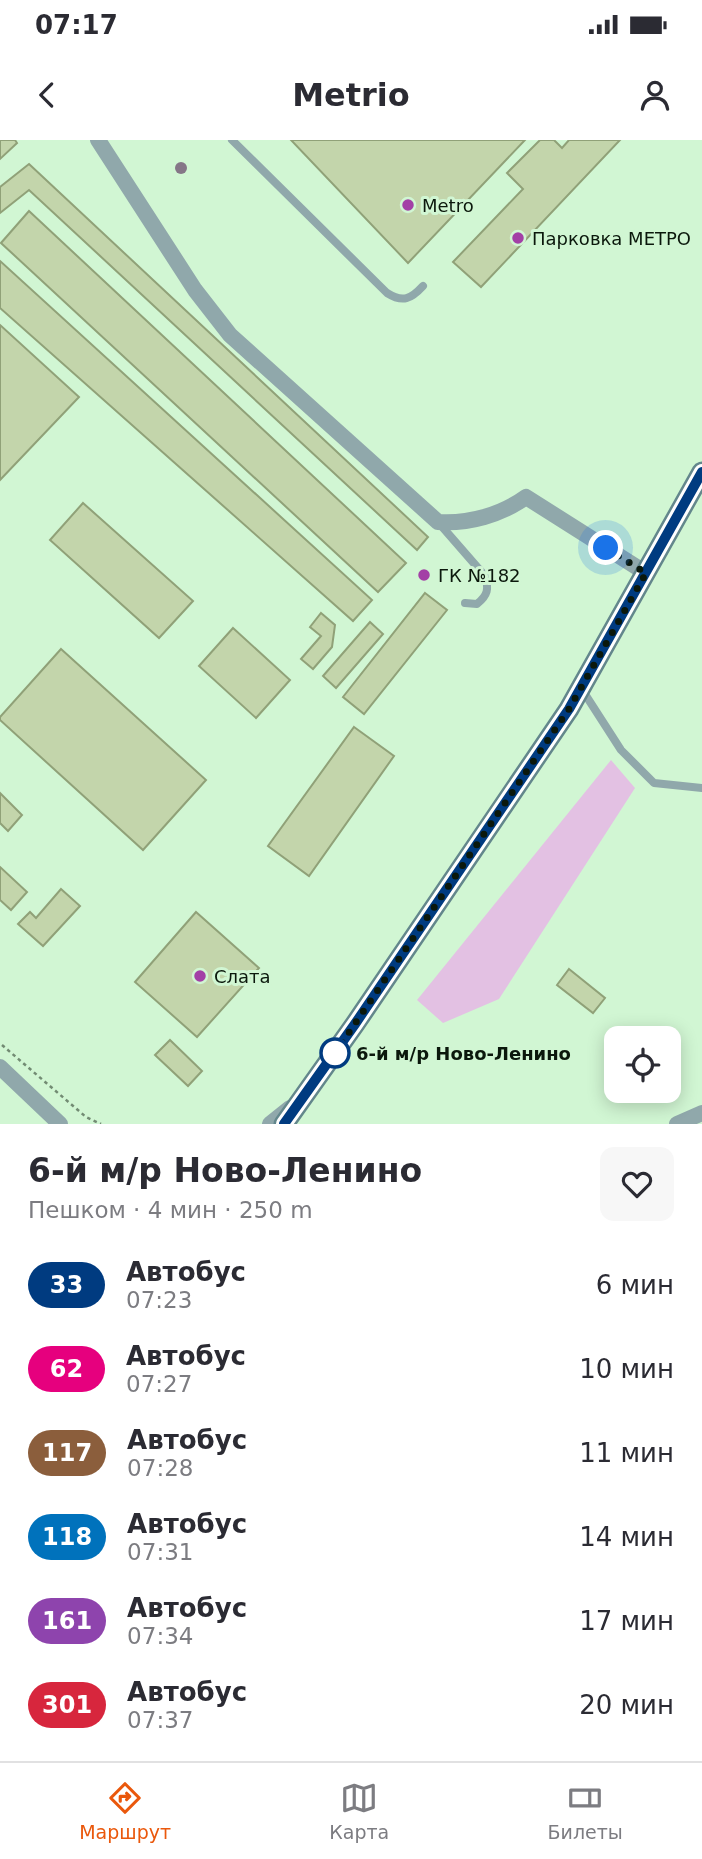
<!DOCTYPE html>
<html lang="ru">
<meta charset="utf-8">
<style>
body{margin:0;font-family:"DejaVu Sans",sans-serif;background:#f7f7f7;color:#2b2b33;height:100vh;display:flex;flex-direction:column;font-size:26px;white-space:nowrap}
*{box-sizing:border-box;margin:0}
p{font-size:23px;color:#7c7c81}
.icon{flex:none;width:38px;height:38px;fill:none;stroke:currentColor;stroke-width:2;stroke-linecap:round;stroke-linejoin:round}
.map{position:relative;height:984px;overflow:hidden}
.panel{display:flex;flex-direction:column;background:#fff;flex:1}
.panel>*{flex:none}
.badge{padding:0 14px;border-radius:23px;font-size:24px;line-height:46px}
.tools{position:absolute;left:604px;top:886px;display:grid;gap:14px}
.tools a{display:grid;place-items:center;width:77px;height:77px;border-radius:14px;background:#fff;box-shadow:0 4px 18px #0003;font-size:35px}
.you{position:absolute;width:35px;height:35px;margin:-18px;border:5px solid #fff;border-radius:50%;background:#1a73e8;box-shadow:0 0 0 10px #1a73e833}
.map>.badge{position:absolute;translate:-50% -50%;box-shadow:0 0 0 4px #fff}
.round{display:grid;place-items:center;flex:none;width:74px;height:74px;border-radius:14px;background:#f7f7f7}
.summary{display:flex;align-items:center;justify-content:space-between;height:119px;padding:0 28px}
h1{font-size:33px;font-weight:800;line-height:52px}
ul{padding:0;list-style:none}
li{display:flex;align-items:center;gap:21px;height:84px;padding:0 28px}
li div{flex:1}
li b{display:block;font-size:26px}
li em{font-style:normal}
li .badge{min-width:77px;font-weight:700;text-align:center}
.status{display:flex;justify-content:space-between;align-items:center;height:49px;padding:0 35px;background:#fff;direction:ltr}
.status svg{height:19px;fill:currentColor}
header{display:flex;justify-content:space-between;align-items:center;height:91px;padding:0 28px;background:#fff;font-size:32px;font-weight:800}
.dock{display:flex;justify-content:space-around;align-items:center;height:98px;border-top:2px solid #e1e1e2;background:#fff;font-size:19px;color:#7c7c81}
.dock a{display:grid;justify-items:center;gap:4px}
.dock .current{color:#ea580c}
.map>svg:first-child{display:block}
.green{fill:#e3c1e3}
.building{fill:#c3d5ab;stroke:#90a178;stroke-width:2}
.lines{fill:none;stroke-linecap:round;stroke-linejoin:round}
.path{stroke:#728b73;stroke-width:2.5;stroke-dasharray:3.5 3.5;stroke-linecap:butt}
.service{stroke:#90a8ab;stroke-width:8}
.minor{stroke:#90a8ab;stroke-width:16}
.secondary{stroke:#63878c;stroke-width:21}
.tree{fill:#857687}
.line-casing{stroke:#fff;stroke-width:16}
.line{stroke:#003b80;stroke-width:10}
.walk{stroke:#0b180c;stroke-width:7;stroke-dasharray:0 12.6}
.poi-dot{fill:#a340a6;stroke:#d1f6d3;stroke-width:2.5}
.stop-dot{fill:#fff;stroke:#003b80;stroke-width:3.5}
.labels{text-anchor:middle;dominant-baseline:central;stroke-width:6;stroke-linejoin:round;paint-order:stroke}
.poi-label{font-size:18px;fill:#0b180c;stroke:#d1f6d3;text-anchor:start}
.stop-label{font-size:18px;font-weight:bold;fill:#0b180c;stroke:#d1f6d3;text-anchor:start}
</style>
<div class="status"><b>07:17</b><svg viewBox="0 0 49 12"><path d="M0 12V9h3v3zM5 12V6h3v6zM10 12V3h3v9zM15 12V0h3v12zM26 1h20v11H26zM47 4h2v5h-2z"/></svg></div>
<header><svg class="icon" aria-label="back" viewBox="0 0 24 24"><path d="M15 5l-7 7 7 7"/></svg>Metrio<svg class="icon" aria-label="person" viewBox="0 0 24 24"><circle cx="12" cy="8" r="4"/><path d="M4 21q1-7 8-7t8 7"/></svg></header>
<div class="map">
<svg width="702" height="984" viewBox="0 0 702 984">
<rect width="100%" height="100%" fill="#d1f6d3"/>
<!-- green -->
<path class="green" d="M611,620L635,648L499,859L443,883L417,860Z"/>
<!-- building -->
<g class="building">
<path d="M0,0H15L17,3L0,19Z"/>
<path d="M291,0H525L408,123Z"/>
<path d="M540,0H554L562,8L569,0H620L481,147L453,122L523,49L507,33Z"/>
<path d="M29,24L428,397L417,410L29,50L0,73V47Z"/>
<path d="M29,71L406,423L378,452L1,103Z"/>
<path d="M0,121L372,460L353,481L0,168Z"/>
<path d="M0,185L79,257L0,340Z"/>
<path d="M83,363L193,461L159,498L50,400Z"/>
<path d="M425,453L447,470L364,574L343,557Z"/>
<path d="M321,473L335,485L332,507L313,529L301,519L321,496L310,487Z"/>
<path d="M370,482L383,494L336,548L323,536Z"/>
<path d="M233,488L290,540L256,578L199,526Z"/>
<path d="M61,509L206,640L143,710L0,580V577Z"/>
<path d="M354,587L394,616L309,736L268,706Z"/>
<path d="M0,653L22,675L8,691L0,683Z"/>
<path d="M0,727L27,752L11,770L0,760Z"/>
<path d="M61,749L80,766L43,806L18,784L30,772L36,778Z"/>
<path d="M196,772L259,828L197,897L135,842Z"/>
<path d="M569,829L605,858L593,873L557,845Z"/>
<path d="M170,900L202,931L188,946L155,915Z"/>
</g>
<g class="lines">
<!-- path -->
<path class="path" d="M2,905L86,977L101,984"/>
<!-- service -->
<g class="service">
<path d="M232,0L387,153C403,163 411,159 423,146"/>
<path d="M438,382L485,436C489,449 488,455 477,464L465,463"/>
<path d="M583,551L621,610L654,643L702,648"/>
</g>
<!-- minor -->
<g class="minor">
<path d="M98,0L195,150L230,195L438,382C469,384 501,375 526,357L646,433"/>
<path d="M0,927L60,984"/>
<path d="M270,984L290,968"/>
<path d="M677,984L702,973"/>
</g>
<!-- secondary -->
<path class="secondary" d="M284,984L355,884L569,569L702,332"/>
</g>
<!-- trees -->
<circle class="tree" cx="181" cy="28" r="6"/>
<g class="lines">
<!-- line casing -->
<g class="line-casing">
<path id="line" d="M284,984L355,884L569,569L702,332"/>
</g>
<!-- line -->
<use href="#line" class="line"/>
<!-- walk -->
<path class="walk" d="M335,913L569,569L646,433L606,408"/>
</g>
<!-- markers -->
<g class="poi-dot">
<circle cx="408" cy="65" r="7"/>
<circle cx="518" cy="98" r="7"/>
<circle cx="424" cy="435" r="7"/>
<circle cx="200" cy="836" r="7"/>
</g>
<circle class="stop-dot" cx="335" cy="913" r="14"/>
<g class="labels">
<!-- poi labels -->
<g class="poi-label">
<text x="422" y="65">Metro</text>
<text x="532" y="98">Парковка МЕТРО</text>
<text x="438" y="435">ГК №182</text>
<text x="214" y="836">Слата</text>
</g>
<!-- stop labels -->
<g class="stop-label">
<text x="356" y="913">6-й м/р Ново-Ленино</text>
</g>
</g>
</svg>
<div class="tools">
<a><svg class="icon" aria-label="locate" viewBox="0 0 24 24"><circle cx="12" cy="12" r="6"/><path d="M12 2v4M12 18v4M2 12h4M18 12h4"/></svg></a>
</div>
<div class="you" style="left:606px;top:408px"></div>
</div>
<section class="panel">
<div class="summary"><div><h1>6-й м/р Ново-Ленино</h1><p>Пешком · 4 мин · 250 m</p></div><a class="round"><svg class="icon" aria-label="heart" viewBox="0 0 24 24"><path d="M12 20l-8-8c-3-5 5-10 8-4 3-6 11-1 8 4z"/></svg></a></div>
<ul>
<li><span class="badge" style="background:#003b80;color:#fff">33</span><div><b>Автобус</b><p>07:23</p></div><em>6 мин</em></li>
<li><span class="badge" style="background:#e6007e;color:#fff">62</span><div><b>Автобус</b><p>07:27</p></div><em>10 мин</em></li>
<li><span class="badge" style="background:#8b5e3c;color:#fff">117</span><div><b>Автобус</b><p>07:28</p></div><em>11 мин</em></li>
<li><span class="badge" style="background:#0072bc;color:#fff">118</span><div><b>Автобус</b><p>07:31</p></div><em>14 мин</em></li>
<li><span class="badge" style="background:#8e44ad;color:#fff">161</span><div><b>Автобус</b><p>07:34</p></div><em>17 мин</em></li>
<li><span class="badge" style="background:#d7263d;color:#fff">301</span><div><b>Автобус</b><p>07:37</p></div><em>20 мин</em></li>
</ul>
</section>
<nav class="dock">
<a class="current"><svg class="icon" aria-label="directions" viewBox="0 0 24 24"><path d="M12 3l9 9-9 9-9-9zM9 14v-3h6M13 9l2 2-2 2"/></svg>Маршрут</a>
<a><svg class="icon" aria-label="map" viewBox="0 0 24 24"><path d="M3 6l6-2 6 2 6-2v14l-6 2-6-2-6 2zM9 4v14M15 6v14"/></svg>Карта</a>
<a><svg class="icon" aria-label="tickets" viewBox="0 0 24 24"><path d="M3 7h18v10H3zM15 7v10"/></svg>Билеты</a>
</nav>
